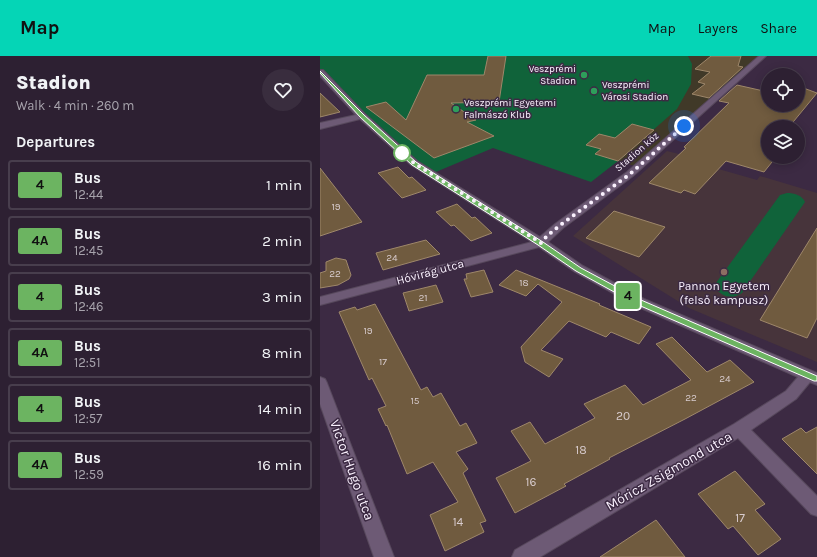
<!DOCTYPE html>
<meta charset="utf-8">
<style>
body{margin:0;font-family:Karla,sans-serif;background:#392d3e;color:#f1f3f6;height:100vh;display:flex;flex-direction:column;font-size:15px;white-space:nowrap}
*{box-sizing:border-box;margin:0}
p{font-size:13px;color:#a7a3ac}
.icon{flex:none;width:22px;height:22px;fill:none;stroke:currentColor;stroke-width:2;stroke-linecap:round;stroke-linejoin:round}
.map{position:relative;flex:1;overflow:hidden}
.sheet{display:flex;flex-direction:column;background:#2d2032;width:320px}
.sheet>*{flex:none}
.badge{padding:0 8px;border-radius:3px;font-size:14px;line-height:26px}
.tools{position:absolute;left:441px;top:12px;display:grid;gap:8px}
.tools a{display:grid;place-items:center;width:44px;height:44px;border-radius:50%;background:#2d2032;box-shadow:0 2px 10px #0003,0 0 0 1px #483e4d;font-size:20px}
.you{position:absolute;width:20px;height:20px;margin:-10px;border:3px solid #fff;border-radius:50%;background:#1a73e8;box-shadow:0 0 0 6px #1a73e833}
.map>.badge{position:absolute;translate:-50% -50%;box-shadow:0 0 0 2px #fff}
h2{padding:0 16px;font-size:15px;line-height:36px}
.round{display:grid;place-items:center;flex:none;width:42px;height:42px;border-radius:21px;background:#392d3e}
.head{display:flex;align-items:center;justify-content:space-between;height:68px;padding:0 16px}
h1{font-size:19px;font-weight:800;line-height:30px}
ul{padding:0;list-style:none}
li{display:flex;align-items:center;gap:12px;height:50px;margin:0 8px 6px;padding:0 8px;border:2px solid #483e4d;border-radius:4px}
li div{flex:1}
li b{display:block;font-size:15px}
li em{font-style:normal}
li .badge{min-width:44px;font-weight:700;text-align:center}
header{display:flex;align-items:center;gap:24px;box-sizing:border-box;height:56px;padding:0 20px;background:#05d5b6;color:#111}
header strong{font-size:19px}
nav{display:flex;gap:22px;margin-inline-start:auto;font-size:14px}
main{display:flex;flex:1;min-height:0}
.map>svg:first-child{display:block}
.industrial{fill:#403928}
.education{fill:#47343b}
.green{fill:#10633a}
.building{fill:#705b3f;stroke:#9e876a}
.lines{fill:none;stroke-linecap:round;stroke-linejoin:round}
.minor-casing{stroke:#57485c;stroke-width:2}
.minor{fill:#6d5a75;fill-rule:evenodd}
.line{fill:#6cb461;stroke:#fff}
.walk{stroke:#faf1fe;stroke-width:4;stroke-dasharray:0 7.2}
.leisure-dot{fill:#2e9e5b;stroke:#3c2a43;stroke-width:1.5}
.stop-dot{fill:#fff;stroke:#6cb461;stroke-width:2}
.education-dot{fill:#8d6e63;stroke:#3c2a43;stroke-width:1.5}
.labels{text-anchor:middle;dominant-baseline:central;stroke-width:3;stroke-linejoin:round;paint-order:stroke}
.far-poi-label{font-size:10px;fill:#faf1fe;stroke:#3c2a43;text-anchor:start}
.far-street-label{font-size:10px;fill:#faf1fe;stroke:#3c2a43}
.number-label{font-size:10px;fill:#d8ccce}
.street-label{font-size:12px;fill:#faf1fe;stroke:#3c2a43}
.poi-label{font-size:12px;fill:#faf1fe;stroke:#3c2a43}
.near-number-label{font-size:12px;fill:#d8ccce}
.near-street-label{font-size:14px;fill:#faf1fe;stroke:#3c2a43}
</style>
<header>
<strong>Map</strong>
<nav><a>Map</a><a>Layers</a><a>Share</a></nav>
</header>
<main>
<section class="sheet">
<div class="head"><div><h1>Stadion</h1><p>Walk · 4 min · 260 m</p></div><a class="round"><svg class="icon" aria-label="heart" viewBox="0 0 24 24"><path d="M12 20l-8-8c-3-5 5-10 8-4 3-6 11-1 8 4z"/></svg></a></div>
<h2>Departures</h2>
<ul>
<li><span class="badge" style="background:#6cb461;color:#111">4</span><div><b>Bus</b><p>12:44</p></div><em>1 min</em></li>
<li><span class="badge" style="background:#6cb461;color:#111">4A</span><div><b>Bus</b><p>12:45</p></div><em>2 min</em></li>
<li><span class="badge" style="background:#6cb461;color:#111">4</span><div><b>Bus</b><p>12:46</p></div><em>3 min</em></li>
<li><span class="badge" style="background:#6cb461;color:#111">4A</span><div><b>Bus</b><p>12:51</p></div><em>8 min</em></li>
<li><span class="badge" style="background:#6cb461;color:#111">4</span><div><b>Bus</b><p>12:57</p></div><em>14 min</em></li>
<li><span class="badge" style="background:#6cb461;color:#111">4A</span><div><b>Bus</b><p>12:59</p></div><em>16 min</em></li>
</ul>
</section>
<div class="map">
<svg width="497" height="501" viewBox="0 0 497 501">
<rect width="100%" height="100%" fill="#3c2a43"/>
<!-- industrial -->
<path class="industrial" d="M368,0H443L318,111L298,105L334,74L372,8Z"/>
<!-- education -->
<path class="education" d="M347,95L391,106L388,110L437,124L440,120L497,137V306L369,252L253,180Z"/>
<!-- green -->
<g class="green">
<path d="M0,0H368L372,8L371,28L357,53L298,105L271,126L173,92L111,118L94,107L0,16Z"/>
<path d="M467,137C474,137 482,139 485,146L422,237C411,244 403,241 395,232L396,227L460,139Z"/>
</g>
<!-- building -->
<g class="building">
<path d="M168,0H186L179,46L131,47L156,64L147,66L174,80L114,102L46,51L66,46L86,64L107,19H164Z"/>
<path d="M391,0H421L418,10L423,11L389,42L372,38L385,28L378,26L390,16L375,13Z"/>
<path d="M417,29L448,36V49H478V30L497,37L469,71H448V101H456L444,116L406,105L375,138L364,134L361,137L329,127L366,92L364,91L409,47L399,45Z"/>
<path d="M0,37L20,56L0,61Z"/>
<path d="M312,68L334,74L298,105L275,98L281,93L266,89L279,78L295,82Z"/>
<path d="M78,111L89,122L92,121L106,134L82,142L58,117Z"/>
<path d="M0,112L42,166L0,180Z"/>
<path d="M137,148L152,162L155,161L172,177L151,185L134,169L131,170L116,156Z"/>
<path d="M294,155L345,171L319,201L266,182Z"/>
<path d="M497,172V262L487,282L440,264Z"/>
<path d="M106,184L120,198L63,214L56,197Z"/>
<path d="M16,202L26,204L31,219L29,223L18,229L0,232V217L6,215V206Z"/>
<path d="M164,214L173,236L151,241L144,223H147L146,218Z"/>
<path d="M196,214L280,248L279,249L331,271L319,288L291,276L286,281L249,265L221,294L243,303L229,321L205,306L201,291L242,246L218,228L206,240L179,229Z"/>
<path d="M116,229L123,246L89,255L83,237Z"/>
<path d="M55,248L101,334L107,331L113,341L121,337L140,370L146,367L157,387L136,396L148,413L143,417L166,465L160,467L164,476L125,495L110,459L138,446L113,406L87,418L67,369L66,370L58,353L66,350L52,322L49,324L19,256L35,251L37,254Z"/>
<path d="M352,281L387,316L410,304L434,326L365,363L289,402L290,403L244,428L246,430L195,457L176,422L211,405L191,375L210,366L225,388L275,362L264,348L305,329L323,349L371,324L336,288Z"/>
<path d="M497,371V418L462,383L481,372L486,377Z"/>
<path d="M415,415L445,448L435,454L461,483L438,499L413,470L408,473L378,438Z"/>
<path d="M336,464L365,501H280Z"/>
</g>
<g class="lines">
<!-- minor casing -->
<g class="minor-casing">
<g id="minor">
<path d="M439,0H446L313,120L243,172L228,186L263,210L324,243L497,317V329L490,326L476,343L431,374L497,440V460L491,458L418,382L220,501H192L195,494L414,368L466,335L478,321L314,249L255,216L219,191L0,249V241L212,186L91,109L40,63L0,73V67L36,59L0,20V14H3L45,58L97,105L220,181L235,168L307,116Z"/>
<path d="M0,321L5,323L7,327L74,501H54L0,348Z"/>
</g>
</g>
<!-- minor -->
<use href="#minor" class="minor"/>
</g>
<!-- line -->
<path class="line" d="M0,15L44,59L96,106L223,186L261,212L321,244L497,320V325H494L316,248L256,215L218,189L92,109L40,61L0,17Z"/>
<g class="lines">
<!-- walk -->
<path class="walk" d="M82,97L94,107L221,187L227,180L239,170L310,118L364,70"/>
</g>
<!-- markers -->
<g class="leisure-dot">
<circle cx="264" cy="19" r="4"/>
<circle cx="274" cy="35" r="4"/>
<circle cx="136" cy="53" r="4"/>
</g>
<circle class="stop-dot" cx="82" cy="97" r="8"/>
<circle class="education-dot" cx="404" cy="216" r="4"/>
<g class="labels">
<!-- far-poi labels -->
<g class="far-poi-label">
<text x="256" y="13" text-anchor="end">Veszprémi<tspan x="256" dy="12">Stadion</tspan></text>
<text x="282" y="29">Veszprémi<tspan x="282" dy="12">Városi Stadion</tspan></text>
<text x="144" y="47">Veszprémi Egyetemi<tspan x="144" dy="12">Falmászó Klub</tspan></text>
</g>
<!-- far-street labels -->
<g class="far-street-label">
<text transform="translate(317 96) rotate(-41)">Stadion köz</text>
</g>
<!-- number labels -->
<g class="number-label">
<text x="16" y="151">19</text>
<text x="72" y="202">24</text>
<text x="15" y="218">22</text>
<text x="204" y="227">18</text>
<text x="103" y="242">21</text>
<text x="48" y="275">19</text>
<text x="63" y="306">17</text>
<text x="405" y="323">24</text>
<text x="371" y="342">22</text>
<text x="95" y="345">15</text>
</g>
<!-- street labels -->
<g class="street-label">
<text transform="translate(110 216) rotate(-15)">Hóvirág utca</text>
</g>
<!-- poi labels -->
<g class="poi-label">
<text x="404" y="230">Pannon Egyetem<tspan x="404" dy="14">(felső kampusz)</tspan></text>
</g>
<!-- near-number labels -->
<g class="near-number-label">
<text x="303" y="360">20</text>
<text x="261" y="394">18</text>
<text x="211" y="426">16</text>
<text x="420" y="462">17</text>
<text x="138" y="466">14</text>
</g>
<!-- near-street labels -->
<g class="near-street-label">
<text transform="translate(32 414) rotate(70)">Victor Hugo utca</text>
<text transform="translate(349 415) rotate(-30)">Móricz Zsigmond utca</text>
</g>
</g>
</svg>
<div class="tools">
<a><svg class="icon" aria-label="locate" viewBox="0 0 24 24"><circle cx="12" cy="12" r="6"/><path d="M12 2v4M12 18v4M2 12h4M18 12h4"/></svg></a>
<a><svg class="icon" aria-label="layers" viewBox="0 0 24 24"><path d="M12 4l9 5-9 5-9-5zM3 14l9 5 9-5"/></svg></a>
</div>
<div class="you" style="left:364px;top:70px"></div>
<b class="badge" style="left:308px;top:240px;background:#6cb461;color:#111">4</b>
</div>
</main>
